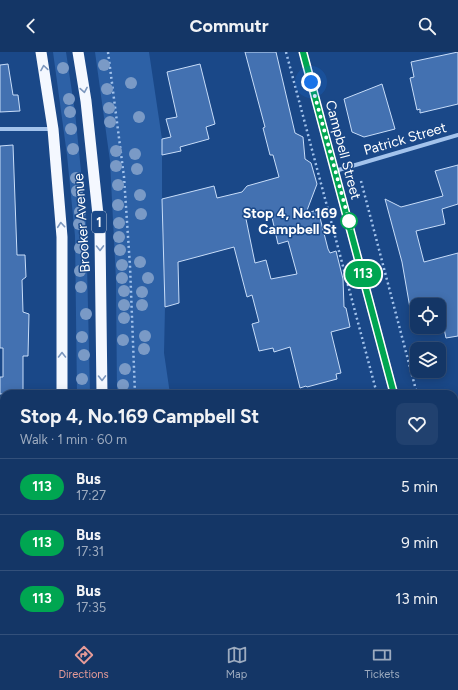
<!DOCTYPE html>
<meta charset="utf-8">
<style>
body{margin:0;font-family:Figtree,sans-serif;background:#21416f;color:#f1f3f6;height:100vh;display:flex;flex-direction:column;font-size:15px;white-space:nowrap}
*{box-sizing:border-box;margin:0}
p{font-size:13px;color:#9dabbf}
.icon{flex:none;width:22px;height:22px;fill:none;stroke:currentColor;stroke-width:2;stroke-linecap:round;stroke-linejoin:round}
.map{position:relative;flex:1;overflow:hidden}
.sheet{position:absolute;left:0px;top:338px;width:458px;height:244px;display:flex;flex-direction:column;background:#143666;border-radius:12px 12px 0 0;box-shadow:0 2px 10px #0003,0 0 0 1px #33507a}
.sheet>*{flex:none}
.badge{padding:0 8px;border-radius:13px;font-size:14px;line-height:26px}
.tools{position:absolute;left:410px;top:246px;display:grid;gap:8px}
.tools a{display:grid;place-items:center;width:36px;height:36px;border-radius:8px;background:#143666;box-shadow:0 2px 10px #0003,0 0 0 1px #33507a;font-size:20px}
.you{position:absolute;width:20px;height:20px;margin:-10px;border:3px solid #fff;border-radius:50%;background:#1a73e8;box-shadow:0 0 0 6px #1a73e833}
.map>.badge{position:absolute;translate:-50% -50%;box-shadow:0 0 0 2px #fff}
.round{display:grid;place-items:center;flex:none;width:42px;height:42px;border-radius:8px;background:#21416f}
.head{display:flex;align-items:center;justify-content:space-between;height:68px;padding:0 20px}
h1{font-size:19px;font-weight:700;line-height:30px}
ul{padding:0;list-style:none}
li{display:flex;align-items:center;gap:12px;height:56px;padding:0 20px;border-top:1px solid #33507a}
li div{flex:1}
li b{display:block;font-size:15px}
li em{font-style:normal}
li .badge{min-width:44px;font-weight:700;text-align:center}
header{display:flex;justify-content:space-between;align-items:center;height:52px;padding:0 20px;background:#143666;font-size:18px;font-weight:700}
.tab-bar{display:flex;justify-content:space-around;align-items:center;height:56px;border-top:1px solid #33507a;background:#143666;font-size:11px;color:#9dabbf}
.tab-bar a{display:grid;justify-items:center;gap:2px}
.tab-bar .current{color:#e69b98}
.map>svg:first-child{display:block}
.green{fill:#2d61a6}
.building{fill:#4371b1;stroke:#c8ddf9;fill-rule:evenodd}
.lines{fill:none;stroke-linecap:round;stroke-linejoin:round}
.path{stroke:#a3c3ec;stroke-width:2.5;stroke-dasharray:2 3;stroke-linecap:butt}
.minor{stroke:#a3c3ec;stroke-width:4}
.secondary{stroke:#cfe0f9;stroke-width:8}
.trunk{stroke:#f4f8ff;stroke-width:11}
.tree{fill:#7a9ac6}
.oneway{stroke:#7c97be}
.line-casing{stroke:#fff;stroke-width:9}
.line{stroke:#00a651;stroke-width:6}
.walk{stroke:#fff;stroke-width:4;stroke-dasharray:0 7.2}
.stop-dot{fill:#fff;stroke:#00a651;stroke-width:2}
.labels{text-anchor:middle;dominant-baseline:central;stroke-width:3;stroke-linejoin:round;paint-order:stroke}
.shield{fill:#1a4888;stroke:#bac8db;stroke-width:1}
.shield-label{font-size:13px;font-weight:bold;fill:#fff}
.street-label{font-size:14px;fill:#fff;stroke:#1a4888}
.stop-label{font-size:14px;font-weight:bold;fill:#fff;stroke:#1a4888;text-anchor:end}
</style>
<header><svg class="icon" aria-label="back" viewBox="0 0 24 24"><path d="M15 5l-7 7 7 7"/></svg>Commutr<svg class="icon" aria-label="search" viewBox="0 0 24 24"><circle cx="10" cy="10" r="6"/><path d="M15 15l6 6"/></svg></header>
<div class="map">
<svg width="458" height="582" viewBox="0 0 458 582">
<rect width="100%" height="100%" fill="#1a4888"/>
<!-- green -->
<g class="green">
<path d="M53,0H66L75,60L86,168L90,342H77L75,184L67,103Z"/>
<path d="M95,0H149L162,87V161L165,255L164,301L170,342H117L116,228L110,109Z"/>
<path d="M134,578H202L201,582H134Z"/>
</g>
<!-- building -->
<g class="building">
<path d="M245,0H276L295,81L303,85L305,107L311,111L317,132L306,161L318,158L328,197L330,201L336,199L343,227L344,255L346,256L350,275L331,280L341,321L336,322L337,327L307,335L306,334L300,336L290,295L274,300L273,296L259,299L252,272L259,270L252,243L247,245L234,195L178,210L179,251L165,255L162,147L214,134L217,146L242,140L247,134L279,125L273,103H270L263,76L265,75ZM271,161L278,192L288,189L297,222L271,227L266,208L255,211L246,167Z"/>
<path d="M458,0V52L420,61V57L417,58L410,26L414,25L411,10Z"/>
<path d="M8,12L13,43H18L20,59L0,60V13Z"/>
<path d="M200,12L215,72L206,75L209,87L180,95L181,99L162,103V87L171,85L166,67L177,65L167,20Z"/>
<path d="M382,32L395,77L364,85L352,80L344,47Z"/>
<path d="M13,93L17,203H25L26,225L22,228L23,260L29,262L28,304H23V342H0V325H3V296H0V94Z"/>
<path d="M458,113V152L442,157L445,172L416,179L424,210L458,201V284L446,286L438,248L410,256L402,210L385,147L401,155L443,144L435,119Z"/>
</g>
<g class="lines">
<!-- path -->
<g class="path">
<path d="M108,0L124,125L130,214L135,342"/>
<path d="M286,0L377,342"/>
<path d="M361,129L417,342"/>
<path d="M454,479L458,494"/>
<path d="M454,522L458,537"/>
<path d="M129,582V578"/>
</g>
<!-- minor -->
<g class="minor">
<path d="M0,77H52"/>
<path d="M335,119L458,83"/>
<path d="M0,400H4"/>
<path d="M0,581H62"/>
</g>
<!-- secondary -->
<g class="secondary">
<path d="M303,0L394,342"/>
<path d="M454,567L458,582"/>
</g>
<!-- trunk -->
<g class="trunk">
<path d="M41,0L53,77L62,185V342"/>
<path d="M78,0L86,49L100,182L102,342"/>
<path d="M104,578V582"/>
<path d="M62,582V578"/>
</g>
</g>
<!-- trees -->
<g class="tree">
<circle cx="104" cy="13" r="6"/>
<circle cx="63" cy="16" r="6"/>
<circle cx="131" cy="31" r="6"/>
<circle cx="107" cy="37" r="6"/>
<circle cx="69" cy="47" r="6"/>
<circle cx="109" cy="56" r="6"/>
<circle cx="70" cy="60" r="6"/>
<circle cx="139" cy="65" r="6"/>
<circle cx="110" cy="70" r="6"/>
<circle cx="71" cy="77" r="6"/>
<circle cx="73" cy="97" r="6"/>
<circle cx="116" cy="99" r="6"/>
<circle cx="135" cy="102" r="6"/>
<circle cx="116" cy="114" r="6"/>
<circle cx="137" cy="117" r="6"/>
<circle cx="76" cy="126" r="6"/>
<circle cx="118" cy="133" r="6"/>
<circle cx="77" cy="139" r="6"/>
<circle cx="140" cy="143" r="6"/>
<circle cx="118" cy="153" r="6"/>
<circle cx="80" cy="160" r="6"/>
<circle cx="141" cy="162" r="6"/>
<circle cx="119" cy="171" r="6"/>
<circle cx="79" cy="172" r="6"/>
<circle cx="119" cy="185" r="6"/>
<circle cx="80" cy="196" r="6"/>
<circle cx="120" cy="198" r="6"/>
<circle cx="140" cy="210" r="6"/>
<circle cx="122" cy="213" r="6"/>
<circle cx="80" cy="219" r="6"/>
<circle cx="122" cy="226" r="6"/>
<circle cx="148" cy="226" r="6"/>
<circle cx="81" cy="235" r="6"/>
<circle cx="124" cy="239" r="6"/>
<circle cx="142" cy="240" r="6"/>
<circle cx="124" cy="253" r="6"/>
<circle cx="142" cy="253" r="6"/>
<circle cx="86" cy="262" r="6"/>
<circle cx="124" cy="266" r="6"/>
<circle cx="145" cy="284" r="6"/>
<circle cx="82" cy="285" r="6"/>
<circle cx="123" cy="288" r="6"/>
<circle cx="144" cy="297" r="6"/>
<circle cx="84" cy="303" r="6"/>
<circle cx="125" cy="317" r="6"/>
<circle cx="82" cy="327" r="6"/>
<circle cx="123" cy="333" r="6"/>
</g>
<!-- one-way arrows -->
<defs><path id="oneway-chevron" d="M-2-3.5L2.5 0L-2 3.5" fill="none" stroke-width="1.6" stroke-linecap="round" stroke-linejoin="round"/></defs>
<g class="oneway">
<use href="#oneway-chevron" transform="translate(44 16) rotate(-99)"/>
<use href="#oneway-chevron" transform="translate(84 38) rotate(80)"/>
<use href="#oneway-chevron" transform="translate(61 173) rotate(-95)"/>
<use href="#oneway-chevron" transform="translate(100 196) rotate(89)"/>
<use href="#oneway-chevron" transform="translate(62 303) rotate(-90)"/>
<use href="#oneway-chevron" transform="translate(102 326) rotate(89)"/>
</g>
<g class="lines">
<!-- line casing -->
<g class="line-casing">
<path id="line" d="M303,0L394,342"/>
</g>
<!-- line -->
<use href="#line" class="line"/>
<!-- walk -->
<path class="walk" d="M311,30L351,176L349,169"/>
</g>
<!-- markers -->
<circle class="stop-dot" cx="349" cy="169" r="8"/>
<g class="labels">
<!-- shield labels -->
<rect class="shield" x="92" y="159" width="14" height="22" rx="3"/>
<g class="shield-label">
<text x="99" y="170">1</text>
</g>
<!-- street labels -->
<g class="street-label">
<text transform="translate(405 87) rotate(-16)">Patrick Street</text>
<text transform="translate(343 98) rotate(75)">Campbell Street</text>
<text transform="translate(82 171) rotate(-94)">Brooker Avenue</text>
</g>
<!-- stop labels -->
<g class="stop-label">
<text x="337" y="161">Stop 4, No.169<tspan x="337" dy="16">Campbell St</tspan></text>
</g>
</g>
</svg>
<div class="tools">
<a><svg class="icon" aria-label="locate" viewBox="0 0 24 24"><circle cx="12" cy="12" r="6"/><path d="M12 2v4M12 18v4M2 12h4M18 12h4"/></svg></a>
<a><svg class="icon" aria-label="layers" viewBox="0 0 24 24"><path d="M12 4l9 5-9 5-9-5zM3 14l9 5 9-5"/></svg></a>
</div>
<div class="you" style="left:311px;top:30px"></div>
<b class="badge" style="left:363px;top:222px;background:#00a651;color:#fff">113</b>
<section class="sheet">
<div class="head"><div><h1>Stop 4, No.169 Campbell St</h1><p>Walk · 1 min · 60 m</p></div><a class="round"><svg class="icon" aria-label="heart" viewBox="0 0 24 24"><path d="M12 20l-8-8c-3-5 5-10 8-4 3-6 11-1 8 4z"/></svg></a></div>
<ul>
<li><span class="badge" style="background:#00a651;color:#fff">113</span><div><b>Bus</b><p>17:27</p></div><em>5 min</em></li>
<li><span class="badge" style="background:#00a651;color:#fff">113</span><div><b>Bus</b><p>17:31</p></div><em>9 min</em></li>
<li><span class="badge" style="background:#00a651;color:#fff">113</span><div><b>Bus</b><p>17:35</p></div><em>13 min</em></li>
</ul>
</section>
</div>
<nav class="tab-bar">
<a class="current"><svg class="icon" aria-label="directions" viewBox="0 0 24 24"><path d="M12 3l9 9-9 9-9-9zM9 14v-3h6M13 9l2 2-2 2"/></svg>Directions</a>
<a><svg class="icon" aria-label="map" viewBox="0 0 24 24"><path d="M3 6l6-2 6 2 6-2v14l-6 2-6-2-6 2zM9 4v14M15 6v14"/></svg>Map</a>
<a><svg class="icon" aria-label="tickets" viewBox="0 0 24 24"><path d="M3 7h18v10H3zM15 7v10"/></svg>Tickets</a>
</nav>
